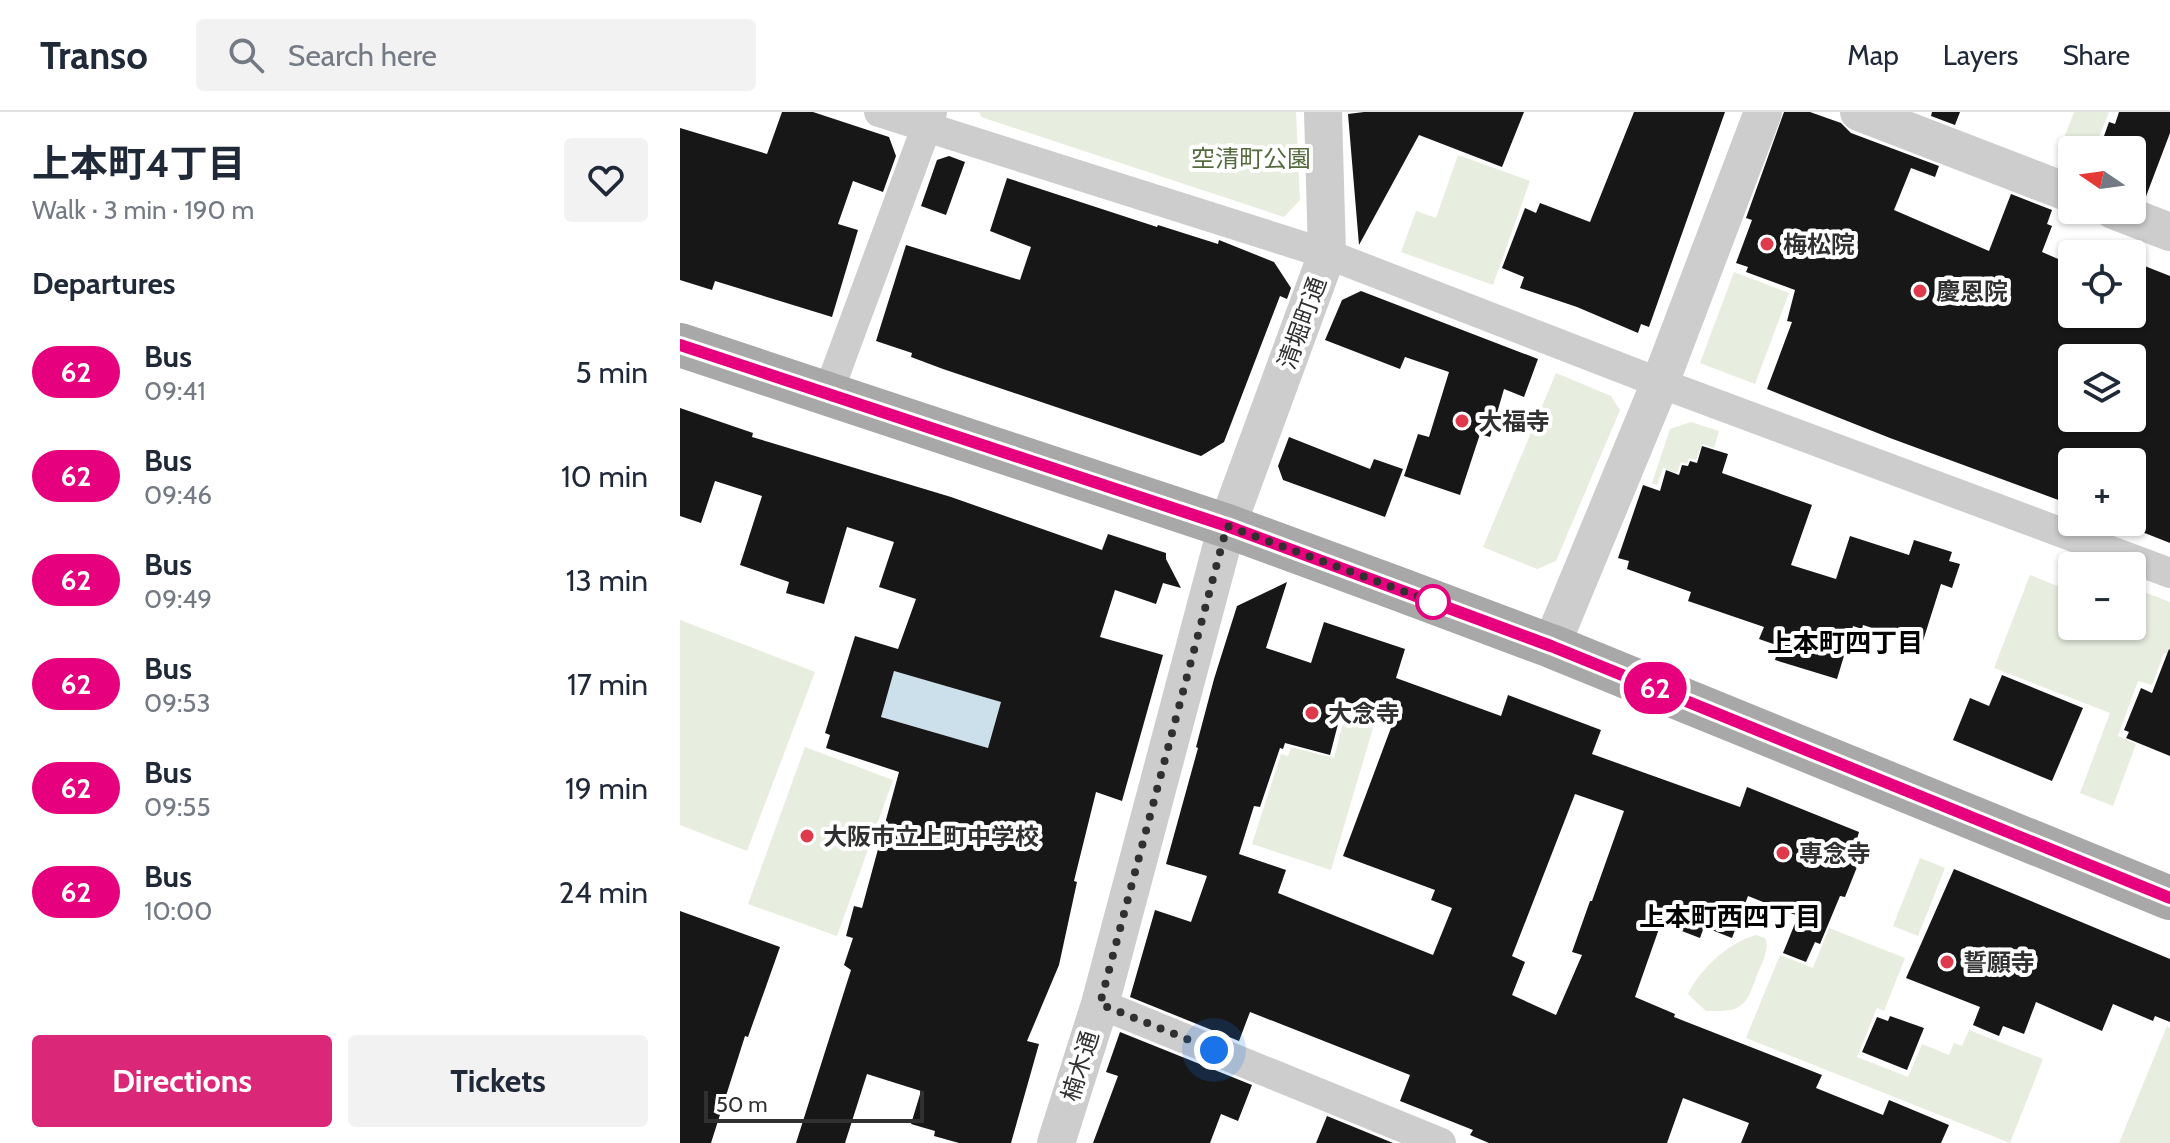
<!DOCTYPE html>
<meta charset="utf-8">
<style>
body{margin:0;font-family:Cabin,"Noto Sans JP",sans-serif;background:#f2f2f3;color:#1f2937;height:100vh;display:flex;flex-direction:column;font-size:30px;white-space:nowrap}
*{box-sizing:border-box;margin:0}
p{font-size:26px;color:#747a83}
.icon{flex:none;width:44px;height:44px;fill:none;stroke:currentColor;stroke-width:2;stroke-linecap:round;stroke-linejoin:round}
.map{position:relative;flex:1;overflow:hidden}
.sheet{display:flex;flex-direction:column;background:#fff;width:680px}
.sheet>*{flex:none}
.badge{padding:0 16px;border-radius:26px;font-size:28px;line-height:52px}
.needle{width:52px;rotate:283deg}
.fabs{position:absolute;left:1378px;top:24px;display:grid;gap:16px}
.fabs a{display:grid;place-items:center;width:88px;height:88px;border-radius:8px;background:#fff;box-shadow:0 2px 6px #0004;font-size:40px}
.scale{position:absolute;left:24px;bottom:20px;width:220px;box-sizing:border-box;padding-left:8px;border:4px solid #303030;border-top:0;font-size:22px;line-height:28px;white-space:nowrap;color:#303030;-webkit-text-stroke:6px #fff;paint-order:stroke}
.you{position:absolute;width:40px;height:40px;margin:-20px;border:6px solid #fff;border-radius:50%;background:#1a73e8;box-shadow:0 0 0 12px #1a73e833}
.map>.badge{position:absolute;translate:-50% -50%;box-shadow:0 0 0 4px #fff}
h2{padding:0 32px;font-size:30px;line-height:72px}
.round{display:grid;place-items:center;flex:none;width:84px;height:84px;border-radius:8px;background:#f2f2f3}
.head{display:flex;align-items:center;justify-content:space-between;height:136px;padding:0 32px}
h1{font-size:38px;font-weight:700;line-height:60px}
.action{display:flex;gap:16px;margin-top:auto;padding:16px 32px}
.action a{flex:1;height:92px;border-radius:8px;background:#db2777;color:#fff;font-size:32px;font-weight:700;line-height:92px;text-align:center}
.action a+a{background:#f2f2f3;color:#1f2937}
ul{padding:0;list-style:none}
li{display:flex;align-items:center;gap:24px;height:104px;padding:0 32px}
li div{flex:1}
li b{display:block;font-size:30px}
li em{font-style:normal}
li .badge{min-width:88px;font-weight:700;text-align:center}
header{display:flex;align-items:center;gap:48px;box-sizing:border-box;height:112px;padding:0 40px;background:#fff;border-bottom:2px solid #e0e1e3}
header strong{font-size:38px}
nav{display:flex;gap:44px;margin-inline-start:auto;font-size:28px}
.search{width:560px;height:72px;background:#f2f2f3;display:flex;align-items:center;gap:20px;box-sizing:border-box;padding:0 28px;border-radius:8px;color:#747a83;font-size:30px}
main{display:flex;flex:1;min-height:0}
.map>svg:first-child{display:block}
.green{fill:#e7eddf}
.water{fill:#cce0eb}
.building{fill:#171717;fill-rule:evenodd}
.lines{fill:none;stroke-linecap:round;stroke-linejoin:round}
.minor{stroke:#cdcdcd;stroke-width:30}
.tertiary{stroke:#cdcdcd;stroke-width:38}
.primary{stroke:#a8a8a8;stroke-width:44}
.line-casing{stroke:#fff;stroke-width:18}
.line{stroke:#e6007e;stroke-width:12}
.walk{stroke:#303030;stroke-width:8;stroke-dasharray:0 14.4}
.poi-dot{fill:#df3a4c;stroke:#fff;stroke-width:3}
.stop-dot{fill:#fff;stroke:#e6007e;stroke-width:4}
.labels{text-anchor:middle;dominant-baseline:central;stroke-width:8;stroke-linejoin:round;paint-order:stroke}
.park-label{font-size:24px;fill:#556b3f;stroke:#fff}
.poi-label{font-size:24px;font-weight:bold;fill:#303030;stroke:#fff;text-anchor:start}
.street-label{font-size:24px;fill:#303030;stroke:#fff}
.neighbourhood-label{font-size:26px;font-weight:bold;fill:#000;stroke:#fff}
</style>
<header>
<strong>Transo</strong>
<div class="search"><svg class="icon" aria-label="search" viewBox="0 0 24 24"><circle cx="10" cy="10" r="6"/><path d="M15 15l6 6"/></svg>Search here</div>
<nav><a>Map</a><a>Layers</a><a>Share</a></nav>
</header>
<main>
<section class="sheet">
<div class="head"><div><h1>上本町4丁目</h1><p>Walk · 3 min · 190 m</p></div><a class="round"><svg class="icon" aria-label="heart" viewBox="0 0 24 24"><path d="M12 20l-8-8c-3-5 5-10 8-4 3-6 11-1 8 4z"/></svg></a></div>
<h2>Departures</h2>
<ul>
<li><span class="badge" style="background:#e6007e;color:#fff">62</span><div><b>Bus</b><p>09:41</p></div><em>5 min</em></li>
<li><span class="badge" style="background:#e6007e;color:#fff">62</span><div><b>Bus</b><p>09:46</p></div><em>10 min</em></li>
<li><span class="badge" style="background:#e6007e;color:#fff">62</span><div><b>Bus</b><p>09:49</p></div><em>13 min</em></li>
<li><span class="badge" style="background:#e6007e;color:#fff">62</span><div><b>Bus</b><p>09:53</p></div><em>17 min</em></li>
<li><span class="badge" style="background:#e6007e;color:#fff">62</span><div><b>Bus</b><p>09:55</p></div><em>19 min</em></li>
<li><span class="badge" style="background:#e6007e;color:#fff">62</span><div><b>Bus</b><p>10:00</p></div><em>24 min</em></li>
</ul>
<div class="action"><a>Directions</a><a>Tickets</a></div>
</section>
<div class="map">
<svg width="1490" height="1031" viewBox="0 0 1490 1031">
<rect width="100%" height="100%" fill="#fff"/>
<!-- green -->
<g class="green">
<path d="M299,0H616L620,88L604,105L301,5Z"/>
<path d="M1394,0H1429L1414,38H1400L1382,31Z"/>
<path d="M778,43L850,69L813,173L721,140L736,99L756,106Z"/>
<path d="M1054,160L1109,181L1075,272L1020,251Z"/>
<path d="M876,261L931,284L940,298L876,449L857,457L803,435Z"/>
<path d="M1011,310L1039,319L1034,336L1022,332L1016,348L1009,346L1007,352L1001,350L997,361L983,356L977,373L972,371L990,317Z"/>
<path d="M1350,463L1392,480V514H1452V489L1456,477L1490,490V542L1484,541L1472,573L1458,569L1438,624L1456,632L1433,694L1400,681L1430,601L1314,556Z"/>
<path d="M0,508L135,560L67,739L0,713Z"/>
<path d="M667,595L696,606L651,758L572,732L601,642L608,644L611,635L654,646Z"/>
<path d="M125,635L213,668L157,824L68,792Z"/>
<path d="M1240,746L1265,756L1238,824L1213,814Z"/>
<path d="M1149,816L1225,846L1204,899L1197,896L1177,945L1228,965L1242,932L1269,943L1274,931L1282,934L1289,918L1363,947L1330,1031L1066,926L1100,843L1133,856Z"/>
<path d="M1076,823L1085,826L1087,833C1086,844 1081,853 1077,863C1066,895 1062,900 1026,899L1008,882C1020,857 1049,830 1076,823Z"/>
<path d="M1487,914L1490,916V1031H1439Z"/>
</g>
<!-- water -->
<path class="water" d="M214,559L321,590L308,636L201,605Z"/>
<!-- building -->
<g class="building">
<path d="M102,0H133L209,25L216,44L203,80L173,69L158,112L178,118L152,205L35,169L32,178L0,168V16L87,42Z"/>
<path d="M684,0H844L822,55L739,23L679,133L668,2Z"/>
<path d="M954,0H1045L969,215L961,212L958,221L897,195L840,176L844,165L822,156L845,96L856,101L860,91L910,110Z"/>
<path d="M1104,0H1130L1161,11L1171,21L1259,54L1255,65L1231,56L1214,98L1309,139L1331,82L1372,98L1367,112L1372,114L1362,140L1392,153V202H1452V149L1490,164V431L1452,416V350H1392V393L1210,326L1087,277L1112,210L1107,209L1115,178L1066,160L1068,155L1056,151L1072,108L1066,106ZM1392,246H1452V306H1392Z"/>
<path d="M1252,0H1280L1275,13L1251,4Z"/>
<path d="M1439,0H1490V21L1465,87L1452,82V38H1419L1429,10L1435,12Z"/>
<path d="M269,44L285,50L266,103L241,94L257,48Z"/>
<path d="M327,66L477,115L478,113L538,132L539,128L594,150L611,176L607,187L600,184L544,330L521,344L263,257L231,245L232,241L196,229L226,133L340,168L351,135L310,119Z"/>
<path d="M681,179L858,247L844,285L824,277L810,325L800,322L780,383L724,364L738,322L749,325L769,260L725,245L720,257L645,228L662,188Z"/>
<path d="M0,296L73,321L72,325L271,385L422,438L428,422L486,441V447L501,476L483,471L476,492L435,478L420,525L483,543L442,689L416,680L394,769L397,770L379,853L347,929L359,932L331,1031H279L254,1024L255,1019L231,1012L241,979L187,962L165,1031H116L171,858L164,853L173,826L166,824L174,794L182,796L219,660L146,636L150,623L145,621L175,524L218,537L236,487L199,475L214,430L167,415L144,492L106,481L109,470L60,453L82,384L35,369L21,411L0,404ZM214,559L321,590L308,636L201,605Z"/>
<path d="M609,325L690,357L694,347L723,357L705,405L603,368L598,354Z"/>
<path d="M1022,334L1048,342L1042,361L1132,393L1111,453L1156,467L1170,424L1229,443L1234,428L1272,440L1269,449L1280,452L1272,476L1261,472L1242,532L1183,513L1182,517L1173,514L1157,567L1095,548L1099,534L1079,527L1084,515L1008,489L1011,480L947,457L949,449L938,446L963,373L980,379L986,358L999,363L1002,353L1008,354L1010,349L1017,351Z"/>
<path d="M607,470L586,536L631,551L644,510L725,537L716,566L821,604L828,583L921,618L912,642L1060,695L1067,675L1179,720L1177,727L1187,730L1165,785L1160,784L1140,832L1135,830L1126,850L1103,841L1118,804L1068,784L1052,826L1024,815L1020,826L981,811L955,885L995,902L994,905L1142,963L1136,976L1203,1003L1209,988L1269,1013L1261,1031H1061L1069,1011L1003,986L987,1031H809L790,1023L793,1018L720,989L730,963L570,900L559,929L450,885L475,798L511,810L527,764L486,752L518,636L516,635L534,567L557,494ZM664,589L715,605L663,744L755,778L751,788L772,796L753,843L598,781L606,758L559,742L574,694L580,695L600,636L603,637L605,631L650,643ZM895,682L944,699L912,789H910L892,840L902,843L876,903L832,883L845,850L832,844Z"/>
<path d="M1489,537L1490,538V644L1446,626L1449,620L1444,618L1461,576L1472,581Z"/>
<path d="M1322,563L1403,596L1372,669L1273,628L1290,586L1309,594Z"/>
<path d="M1274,757L1490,847V910L1475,904L1473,909L1433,892L1422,919L1356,890L1344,922L1323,914L1319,924L1293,913L1300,895L1226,866Z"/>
<path d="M0,799L100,835L68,925L65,924L31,1031H0Z"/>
<path d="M1210,904L1244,916L1227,958L1182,940L1197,905L1208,909Z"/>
<path d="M440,920L572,973L558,1009L541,1002L530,1031H413L438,964L426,960Z"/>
<path d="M647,1004L713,1031H636Z"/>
</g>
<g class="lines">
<!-- minor -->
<g class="minor">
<path d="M199,0L647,142L980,271L1490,461"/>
<path d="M148,281L252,0"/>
<path d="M420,892L761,1031"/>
</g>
<!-- tertiary -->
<g class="tertiary">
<path d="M1179,0L1392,82"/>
<path d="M1433,98L1490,120"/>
<path d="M871,534L980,271L1083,0"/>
<path d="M376,1031L420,892L547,414L647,142L643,0"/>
</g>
<!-- primary -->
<path class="primary" d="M0,233L547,414L716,476L871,534L1490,786"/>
</g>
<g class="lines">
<!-- line casing -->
<g class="line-casing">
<path id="line" d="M0,233L547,414L871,534L1490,786"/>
</g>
<!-- line -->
<use href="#line" class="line"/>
<!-- walk -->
<path class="walk" d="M534,938L420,892L547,414L753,490"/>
</g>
<!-- markers -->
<g class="poi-dot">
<circle cx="1087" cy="132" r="8"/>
<circle cx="1240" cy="179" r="8"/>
<circle cx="782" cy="309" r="8"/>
<circle cx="632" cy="601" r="8"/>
<circle cx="127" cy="724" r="8"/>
<circle cx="1103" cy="741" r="8"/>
<circle cx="1267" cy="850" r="8"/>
</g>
<circle class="stop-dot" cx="753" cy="490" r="16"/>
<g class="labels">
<!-- park labels -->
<g class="park-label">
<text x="571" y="46">空清町公園</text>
</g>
<!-- poi labels -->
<g class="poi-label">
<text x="1103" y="132">梅松院</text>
<text x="1256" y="179">慶恩院</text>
<text x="798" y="309">大福寺</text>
<text x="648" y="601">大念寺</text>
<text x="143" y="724">大阪市立上町中学校</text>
<text x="1119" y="741">専念寺</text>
<text x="1283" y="850">誓願寺</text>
</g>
<!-- street labels -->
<g class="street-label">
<text transform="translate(622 211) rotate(-70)">清堀町通</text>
<text transform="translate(400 954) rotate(-73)">楠木通</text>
</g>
<!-- neighbourhood labels -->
<g class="neighbourhood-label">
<text x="1165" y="531">上本町四丁目</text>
<text x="1050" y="805">上本町西四丁目</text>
</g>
</g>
</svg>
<div class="fabs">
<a><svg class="needle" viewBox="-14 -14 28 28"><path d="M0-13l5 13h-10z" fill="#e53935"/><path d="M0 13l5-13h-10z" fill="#747a83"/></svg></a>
<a><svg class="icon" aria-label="locate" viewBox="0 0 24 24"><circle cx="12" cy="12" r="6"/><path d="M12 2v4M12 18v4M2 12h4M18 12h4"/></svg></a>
<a><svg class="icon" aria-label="layers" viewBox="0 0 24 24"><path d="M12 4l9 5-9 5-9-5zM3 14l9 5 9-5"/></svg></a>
<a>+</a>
<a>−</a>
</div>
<div class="scale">50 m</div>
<div class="you" style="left:534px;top:938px"></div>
<b class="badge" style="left:975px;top:576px;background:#e6007e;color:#fff">62</b>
</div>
</main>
